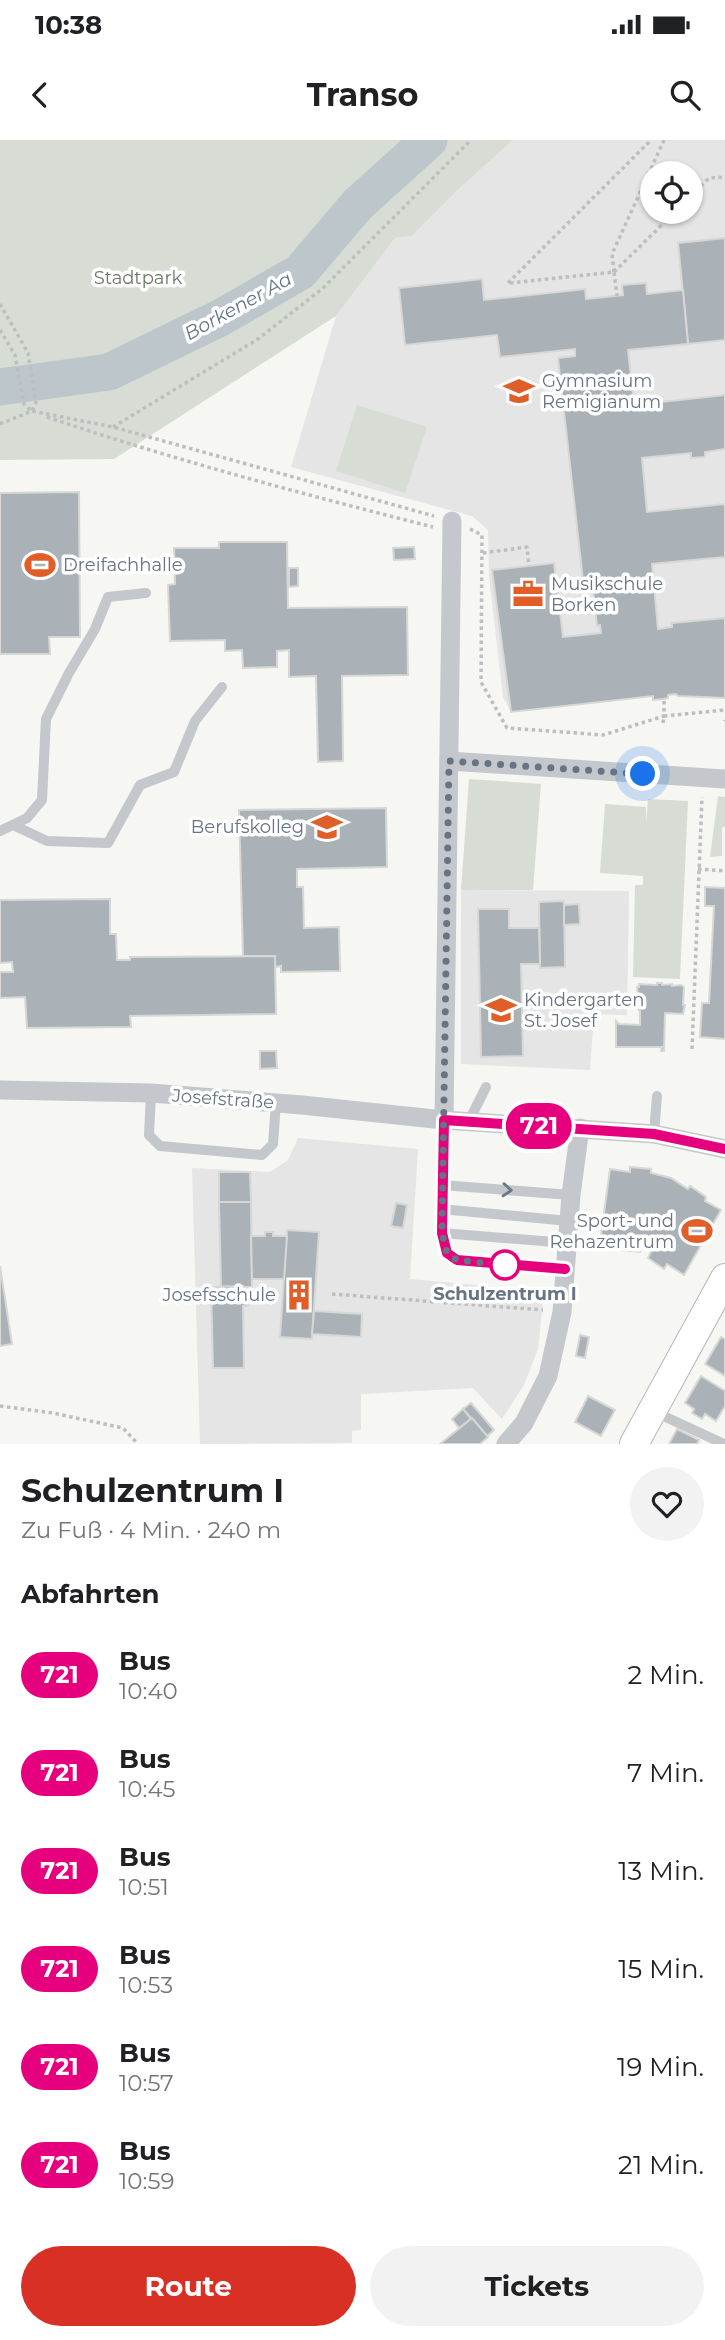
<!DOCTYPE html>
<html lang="de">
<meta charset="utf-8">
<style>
body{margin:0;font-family:Montserrat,sans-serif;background:#f2f2f2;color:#202124;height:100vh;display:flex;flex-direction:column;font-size:26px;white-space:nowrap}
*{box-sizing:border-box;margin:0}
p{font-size:23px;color:#757577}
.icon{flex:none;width:38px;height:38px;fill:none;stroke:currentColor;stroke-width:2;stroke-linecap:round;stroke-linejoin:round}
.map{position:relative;height:1304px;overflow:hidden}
.sheet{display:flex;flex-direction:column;background:#fff;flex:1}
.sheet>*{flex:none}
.badge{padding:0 14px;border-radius:23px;font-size:24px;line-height:46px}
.controls{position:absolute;left:640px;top:21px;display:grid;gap:14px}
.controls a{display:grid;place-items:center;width:63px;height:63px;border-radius:50%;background:#fff;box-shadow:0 2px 5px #0004;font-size:35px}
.you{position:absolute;width:35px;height:35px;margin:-18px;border:5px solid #fff;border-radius:50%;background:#1a73e8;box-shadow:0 0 0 10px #1a73e833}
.map>.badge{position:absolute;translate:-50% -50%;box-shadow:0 0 0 4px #fff}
h2{padding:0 21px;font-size:26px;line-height:63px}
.round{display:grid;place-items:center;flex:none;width:74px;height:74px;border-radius:37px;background:#f2f2f2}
.overview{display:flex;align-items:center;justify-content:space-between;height:119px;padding:0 21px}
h1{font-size:33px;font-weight:700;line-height:52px}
.primary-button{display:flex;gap:14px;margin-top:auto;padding:14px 21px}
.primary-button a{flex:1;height:80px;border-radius:42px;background:#d93025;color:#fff;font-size:28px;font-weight:700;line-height:80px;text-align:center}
.primary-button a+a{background:#f2f2f2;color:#202124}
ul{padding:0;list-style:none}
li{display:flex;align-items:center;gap:21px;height:98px;padding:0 21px}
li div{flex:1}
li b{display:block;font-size:26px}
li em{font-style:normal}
li .badge{min-width:77px;font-weight:700;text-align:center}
.status{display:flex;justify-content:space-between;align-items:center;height:49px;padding:0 35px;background:#fff;direction:ltr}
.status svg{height:19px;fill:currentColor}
header{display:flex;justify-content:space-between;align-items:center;height:91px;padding:0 21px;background:#fff;font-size:32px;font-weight:700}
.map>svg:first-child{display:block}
.built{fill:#e4e5e4;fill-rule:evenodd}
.green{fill:#d7ddd4}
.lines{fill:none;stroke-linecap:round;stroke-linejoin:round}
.river{stroke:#bcc6cb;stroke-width:37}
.building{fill:#abb2b7;stroke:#d7d8d5;stroke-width:2}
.secondary-casing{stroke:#b4b9bd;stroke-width:30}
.path{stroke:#bcbec0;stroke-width:3.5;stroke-dasharray:3.5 3.5;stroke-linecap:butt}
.service{stroke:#c4c7cb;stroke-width:10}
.minor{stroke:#c4c7cb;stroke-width:19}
.secondary{stroke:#fff;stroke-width:28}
.oneway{stroke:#6b7887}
.line-casing{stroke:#fff;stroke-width:16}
.line{stroke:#e6007e;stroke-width:10}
.walk{stroke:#667483;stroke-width:7;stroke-dasharray:0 12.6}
.stop-dot{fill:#fff;stroke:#e6007e;stroke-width:3.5}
.labels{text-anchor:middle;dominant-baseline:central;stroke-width:7;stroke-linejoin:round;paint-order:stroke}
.park-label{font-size:18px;fill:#677b64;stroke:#fff}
.poi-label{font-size:18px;fill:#667483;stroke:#fff;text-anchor:start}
.street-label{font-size:18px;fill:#667483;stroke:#fff}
.stop-label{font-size:18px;font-weight:bold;fill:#667483;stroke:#fff}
.water-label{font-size:19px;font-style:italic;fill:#617680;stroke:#fff}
</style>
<div class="status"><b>10:38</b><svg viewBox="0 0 49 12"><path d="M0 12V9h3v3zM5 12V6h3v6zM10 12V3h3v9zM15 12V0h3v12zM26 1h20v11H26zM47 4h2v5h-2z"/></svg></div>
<header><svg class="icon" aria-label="back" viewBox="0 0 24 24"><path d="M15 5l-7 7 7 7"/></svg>Transo<svg class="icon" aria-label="search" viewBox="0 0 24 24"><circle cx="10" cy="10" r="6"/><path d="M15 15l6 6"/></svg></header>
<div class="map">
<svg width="725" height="1304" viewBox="0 0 725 1304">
<rect width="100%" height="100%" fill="#f6f6f3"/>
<!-- built -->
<g class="built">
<path d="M513,0H725V558L678,556L676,554L668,555V558L664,559L653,560L652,556L511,572L503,557L489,436L488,390L472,376L291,327L336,176L395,98L412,96L461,47ZM653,33H691V72H653Z"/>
<path d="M461,750L629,751L627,875L594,874L590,930L461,924Z"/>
<path d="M298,998L418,1009L410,1139L544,1151L538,1209L524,1245L502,1279L473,1248L361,1254V1290L352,1291V1303L200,1304L192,1028L270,1032L288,1020Z"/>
</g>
<!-- green -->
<g class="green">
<path d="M0,0H513L461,47L412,96L395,98L336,176L114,319L0,320Z"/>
<path d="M357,265L427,287L405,353L336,331Z"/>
<path d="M469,639L541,644L533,750H461Z"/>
<path d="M718,656L725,657V686L722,688V716L710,717Z"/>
<path d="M648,659L688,661L680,839L633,837L635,745H643V736L600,733L605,664L646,667V683Z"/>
</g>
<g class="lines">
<!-- river -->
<path class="river" d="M0,247L109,232L220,178L300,132L358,64L429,0"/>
</g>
<!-- building -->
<g class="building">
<path d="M725,98V200L688,204L678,103Z"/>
<path d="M482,139L484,160L585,149L586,159L623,155L622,145L646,143L647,154L683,150L688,204L628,210L634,265L725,255V309L705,312V317L691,318V313L642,318L647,372L725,364V417L652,424L658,489L672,487V483L725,478V558L678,556L676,554L668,555V558L664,559L653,560V556L511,572L492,430L554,423L563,497L601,493L600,485L597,486L592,439L583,440L558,218L575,216V209L500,217L497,195L405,205L399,148Z"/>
<path d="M79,352L80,497H49L50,514H0V353Z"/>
<path d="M219,402H287L288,468L407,467L408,535L342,536L343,621L318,622L316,536L289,537V510L277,511V527L243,528L242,510L225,511V500L170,501L168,445L175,444L174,408H219Z"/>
<path d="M414,407L415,419L394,420L393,408Z"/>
<path d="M289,428H298V446L289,447Z"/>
<path d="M386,668L387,727L297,729V747H303L304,788L339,787L340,831L281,832V826L275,827V816H243L239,670Z"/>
<path d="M705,747L725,748V899L700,897L702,863H709L714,766H705Z"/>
<path d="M110,759V794H116L117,820H130V817L275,816L276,874L130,876L131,887L27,888L25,857L0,858V832H13L12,822L0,823V760Z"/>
<path d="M564,761L565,827L540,828L539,762Z"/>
<path d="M579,764L580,784L564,785V765Z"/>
<path d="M478,769H509V788H539L540,824H521L523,916L481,917Z"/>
<path d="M657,843H662V845L672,844V846L681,845L684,847L683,865H685L683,874L665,873L664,911H661L662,907H616V881L619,884L640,885V871L636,867V862L638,863V860H636V855H638L637,847H639V844L657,845Z"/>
<path d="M260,911H276L277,928L260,929Z"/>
<path d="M630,1027L651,1029V1033L671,1038L688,1049L690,1046L706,1057L705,1061L721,1070L684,1135L667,1124L664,1129L648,1118L654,1105L648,1102L641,1101L640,1112L620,1110V1105L600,1102L610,1029L630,1032Z"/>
<path d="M219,1032H250L251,1062H219Z"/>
<path d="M219,1062H251L252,1147H221Z"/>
<path d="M396,1063L407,1065L403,1088L391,1086Z"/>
<path d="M287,1090L319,1092L312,1199L280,1197Z"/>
<path d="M265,1092H273V1096H287L284,1139H252L251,1096H265Z"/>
<path d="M0,1126L12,1204L0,1206Z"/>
<path d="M243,1146V1149H248V1166H243L244,1228H213L211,1147Z"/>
<path d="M314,1171L362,1174L361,1197L312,1194Z"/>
<path d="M580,1195L589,1197L585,1218L576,1216Z"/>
<path d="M721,1197L725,1199V1236L705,1224Z"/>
<path d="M701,1236L725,1251V1266L716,1281L705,1274L702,1279L692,1273L694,1269L685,1263Z"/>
<path d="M588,1256L615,1270L601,1296L575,1282Z"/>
<path d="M471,1263L494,1290L487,1296L463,1269Z"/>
<path d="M463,1269L471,1279L459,1288L452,1279Z"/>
<path d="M472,1278L488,1297L480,1304H440Z"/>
<path d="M677,1289L699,1300L697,1304H669Z"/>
</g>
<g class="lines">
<!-- secondary casing -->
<g class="secondary-casing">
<path id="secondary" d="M634,1304L725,1138"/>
</g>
<!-- path -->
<g class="path">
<path d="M691,56L709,38L725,37"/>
<path d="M614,132L612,114L664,0"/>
<path d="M614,132L675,72"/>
<path d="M508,143L651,0"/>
<path d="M510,143L614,132L617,156"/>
<path d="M0,164L28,213L36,263L32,271"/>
<path d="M0,190L15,215L24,264L33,272"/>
<path d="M47,277C174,320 303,354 433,387"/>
<path d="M0,284L32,271L113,287L434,376"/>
<path d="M113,287L258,199L322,149L471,0"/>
<path d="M470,389L482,395L481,542L507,588L603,595L664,576V559"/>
<path d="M483,413L527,407L529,426"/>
<path d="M725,581V580"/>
<path d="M663,583L664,576L725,570"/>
<path d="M698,729L725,731"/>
<path d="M692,909L702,657"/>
<path d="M332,1154L543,1170"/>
<path d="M0,1266L53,1273L123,1288L138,1304"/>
</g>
<!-- service -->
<g class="service">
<path d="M13,685L47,701L108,703L140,645L174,632L195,581L222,547"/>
<path d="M0,691L27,678L42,660L46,579L69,533L95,489L108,457L146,453"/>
<path d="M151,953L149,995L160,1006L262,1015L273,1004L276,963"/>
<path d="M444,980L441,1069L442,1093L447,1113L457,1120L477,1123L565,1128"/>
<path d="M469,981L486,947"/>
<path d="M654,994L657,956"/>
<path d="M442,1045L571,1055"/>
<path d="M441,1069L569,1081"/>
<path d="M442,1093L567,1103"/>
<path d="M655,1272L724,1304"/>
</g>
<!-- minor -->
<g class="minor">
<path d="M449,621L725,639"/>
<path d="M0,950L151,953L302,965L444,980L654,994L725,1009"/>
<path d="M444,980L452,381"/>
<path d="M506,1304L524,1283L548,1236L562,1172L571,1055L580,988"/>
</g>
<!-- secondary -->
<use href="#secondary" class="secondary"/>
</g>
<!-- one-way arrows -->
<defs><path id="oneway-chevron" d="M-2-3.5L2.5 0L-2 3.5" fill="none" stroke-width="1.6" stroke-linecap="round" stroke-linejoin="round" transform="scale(1.75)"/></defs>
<use class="oneway" href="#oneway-chevron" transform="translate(507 1050) rotate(4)"/>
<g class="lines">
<!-- line casing -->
<g class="line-casing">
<path id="line" d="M565,1129L457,1120L447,1113L442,1093L444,980L654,994L725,1009"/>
</g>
<!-- line -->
<use href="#line" class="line"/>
<!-- walk -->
<path class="walk" d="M505,1125L457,1120L447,1113L442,1093L449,621L643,634"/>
</g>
<!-- icons -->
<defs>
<g id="school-bare" transform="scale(2.415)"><path d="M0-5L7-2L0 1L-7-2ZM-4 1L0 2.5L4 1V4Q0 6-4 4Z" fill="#e05f29" stroke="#fff" stroke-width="2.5" paint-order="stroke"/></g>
<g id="stadium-bare" transform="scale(2.415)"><path d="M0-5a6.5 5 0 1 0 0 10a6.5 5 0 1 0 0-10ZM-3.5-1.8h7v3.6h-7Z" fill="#e05f29" stroke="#fff" stroke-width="2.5" paint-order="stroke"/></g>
<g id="office-bare" transform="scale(2.415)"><path d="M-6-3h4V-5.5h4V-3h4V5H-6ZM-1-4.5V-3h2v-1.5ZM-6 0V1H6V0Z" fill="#e05f29" stroke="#fff" stroke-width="2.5" paint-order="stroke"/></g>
<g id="university-bare" transform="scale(2.415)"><path d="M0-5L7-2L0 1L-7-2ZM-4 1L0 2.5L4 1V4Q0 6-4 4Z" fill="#e05f29" stroke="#fff" stroke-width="2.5" paint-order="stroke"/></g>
<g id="building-bare" transform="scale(2.415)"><path d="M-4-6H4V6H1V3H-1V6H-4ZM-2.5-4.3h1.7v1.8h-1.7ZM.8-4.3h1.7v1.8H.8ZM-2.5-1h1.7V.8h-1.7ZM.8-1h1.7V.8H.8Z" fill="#e05f29" stroke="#fff" stroke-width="2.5" paint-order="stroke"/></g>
</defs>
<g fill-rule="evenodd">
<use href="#school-bare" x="519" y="251"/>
<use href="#stadium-bare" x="40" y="425"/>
<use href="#office-bare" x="528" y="454"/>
<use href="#university-bare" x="327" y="687"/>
<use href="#school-bare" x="501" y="870"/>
<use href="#stadium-bare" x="697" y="1091"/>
<use href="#building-bare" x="299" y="1155"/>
</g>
<!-- markers -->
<circle class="stop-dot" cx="505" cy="1125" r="14"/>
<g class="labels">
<!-- park labels -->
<g class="park-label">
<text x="138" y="138">Stadtpark</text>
</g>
<!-- poi labels -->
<g class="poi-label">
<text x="542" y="241">Gymnasium<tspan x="542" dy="21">Remigianum</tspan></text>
<text x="63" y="425">Dreifachhalle</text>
<text x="551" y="444">Musikschule<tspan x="551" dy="21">Borken</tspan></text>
<text x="304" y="687" text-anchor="end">Berufskolleg</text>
<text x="524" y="860">Kindergarten<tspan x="524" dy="21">St. Josef</tspan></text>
<text x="674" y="1081" text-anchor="end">Sport- und<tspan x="674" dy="21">Rehazentrum</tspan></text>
<text x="276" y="1155" text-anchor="end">Josefsschule</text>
</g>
<!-- street labels -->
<g class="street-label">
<text transform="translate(223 959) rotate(4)">Josefstraße</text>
</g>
<!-- stop labels -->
<g class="stop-label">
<text x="505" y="1154">Schulzentrum I</text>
</g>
<!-- water labels -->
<g class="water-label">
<text transform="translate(238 166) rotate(-29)">Borkener Aa</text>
</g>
</g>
</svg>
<div class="controls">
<a><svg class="icon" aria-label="locate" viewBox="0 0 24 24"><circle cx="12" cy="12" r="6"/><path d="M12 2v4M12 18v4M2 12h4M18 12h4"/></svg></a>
</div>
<div class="you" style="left:643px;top:634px"></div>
<b class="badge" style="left:539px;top:986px;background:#e6007e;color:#fff">721</b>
</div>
<section class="sheet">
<div class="overview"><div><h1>Schulzentrum I</h1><p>Zu Fuß · 4 Min. · 240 m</p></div><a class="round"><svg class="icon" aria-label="heart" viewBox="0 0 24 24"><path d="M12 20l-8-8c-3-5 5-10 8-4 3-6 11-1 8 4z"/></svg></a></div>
<h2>Abfahrten</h2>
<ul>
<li><span class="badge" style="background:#e6007e;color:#fff">721</span><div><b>Bus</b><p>10:40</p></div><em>2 Min.</em></li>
<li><span class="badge" style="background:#e6007e;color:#fff">721</span><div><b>Bus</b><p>10:45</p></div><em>7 Min.</em></li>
<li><span class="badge" style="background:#e6007e;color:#fff">721</span><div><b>Bus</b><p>10:51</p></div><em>13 Min.</em></li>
<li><span class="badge" style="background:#e6007e;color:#fff">721</span><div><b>Bus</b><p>10:53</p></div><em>15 Min.</em></li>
<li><span class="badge" style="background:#e6007e;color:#fff">721</span><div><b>Bus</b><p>10:57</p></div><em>19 Min.</em></li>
<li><span class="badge" style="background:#e6007e;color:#fff">721</span><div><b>Bus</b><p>10:59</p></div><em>21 Min.</em></li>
</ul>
<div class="primary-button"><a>Route</a><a>Tickets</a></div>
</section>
